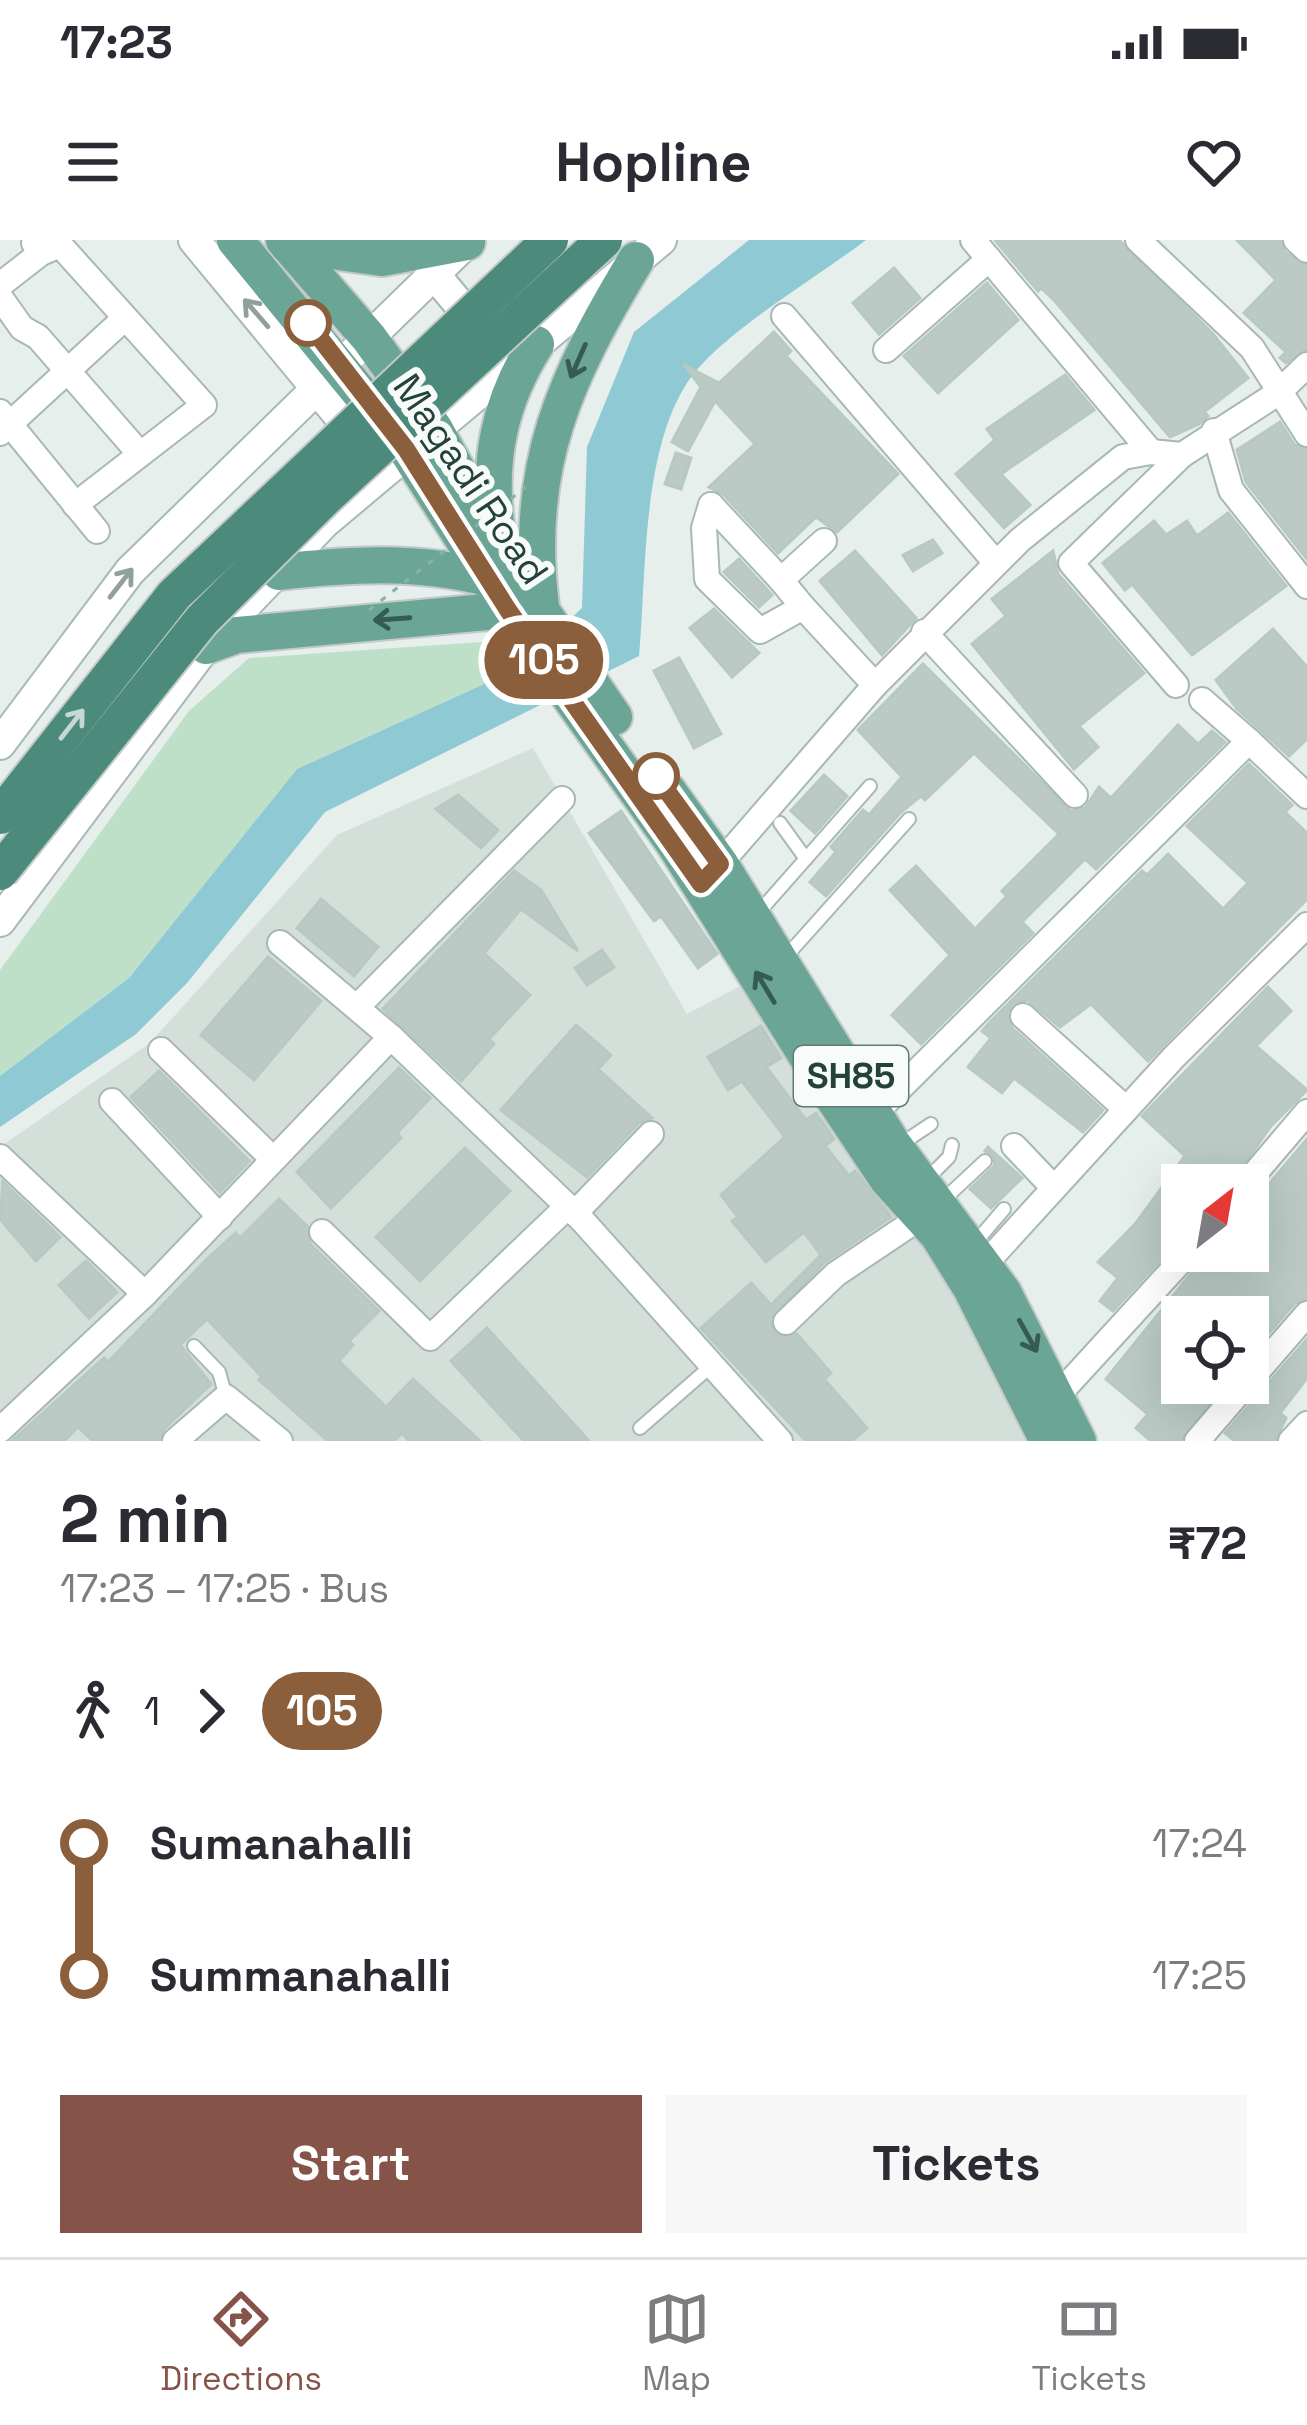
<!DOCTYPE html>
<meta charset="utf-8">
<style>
body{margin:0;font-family:"Space Grotesk",sans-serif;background:#f7f7f7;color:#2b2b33;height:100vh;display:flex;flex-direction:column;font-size:45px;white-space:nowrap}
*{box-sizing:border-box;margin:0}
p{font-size:39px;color:#7c7c81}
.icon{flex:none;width:66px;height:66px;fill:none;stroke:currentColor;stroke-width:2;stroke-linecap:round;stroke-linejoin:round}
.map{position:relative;height:1201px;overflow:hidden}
.details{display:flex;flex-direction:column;background:#fff;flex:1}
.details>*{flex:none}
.badge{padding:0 24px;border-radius:39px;font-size:42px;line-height:78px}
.needle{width:78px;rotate:31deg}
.tools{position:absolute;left:1161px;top:924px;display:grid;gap:24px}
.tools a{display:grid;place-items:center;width:108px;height:108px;border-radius:0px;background:#fff;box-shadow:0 12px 48px #0002;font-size:60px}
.map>.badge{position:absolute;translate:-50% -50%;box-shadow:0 0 0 6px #fff}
.legs{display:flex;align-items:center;gap:18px;height:132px;padding:0 60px;font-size:39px}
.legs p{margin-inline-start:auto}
.overview{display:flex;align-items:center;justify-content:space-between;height:204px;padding:0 60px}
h1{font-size:66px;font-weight:700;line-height:90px}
.button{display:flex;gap:24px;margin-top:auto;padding:24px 60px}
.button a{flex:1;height:138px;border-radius:0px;background:#855347;color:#fff;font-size:48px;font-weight:700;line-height:138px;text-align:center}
.button a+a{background:#f7f7f7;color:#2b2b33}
ul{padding:0 60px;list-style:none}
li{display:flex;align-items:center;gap:42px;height:132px;font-size:45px}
li i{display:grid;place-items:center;width:18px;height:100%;margin:0 15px;background:currentColor}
li i::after{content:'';width:30px;height:30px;margin:-15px;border:9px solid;border-radius:50%;background:#fff}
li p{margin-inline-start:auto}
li:first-child i{background:linear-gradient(#0000 50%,currentColor 0)}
li:last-child i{background:linear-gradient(currentColor 50%,#0000 0)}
.status{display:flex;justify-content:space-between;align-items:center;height:84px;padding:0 60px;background:#fff;direction:ltr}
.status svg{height:33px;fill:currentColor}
header{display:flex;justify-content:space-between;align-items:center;height:156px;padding:0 60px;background:#fff;font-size:54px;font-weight:700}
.dock{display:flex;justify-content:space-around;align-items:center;height:168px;border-top:3px solid #e1e1e2;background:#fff;font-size:33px;color:#7c7c81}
.dock a{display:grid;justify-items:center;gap:6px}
.dock .current{color:#855347}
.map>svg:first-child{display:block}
.built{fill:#d4dfda}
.green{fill:#bfe0c8}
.water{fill:#8ec9d4}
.building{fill:#bbcac4;stroke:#b8c9c2;stroke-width:3}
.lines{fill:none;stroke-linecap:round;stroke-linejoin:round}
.service-casing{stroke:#a8b8b2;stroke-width:16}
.minor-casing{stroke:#a8b8b2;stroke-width:28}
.tertiary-casing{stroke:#a8b8b2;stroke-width:34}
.primary-casing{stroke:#c2cac8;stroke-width:40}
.service{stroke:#fff;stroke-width:12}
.minor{stroke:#fff;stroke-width:24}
.tertiary{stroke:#fff;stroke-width:30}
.primary{stroke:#6aa596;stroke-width:36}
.trunk-bridge-casing{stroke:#c2cac8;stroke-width:40;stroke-linecap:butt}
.path-bridge{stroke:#86b3a5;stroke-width:3;stroke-dasharray:6 9;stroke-linecap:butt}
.trunk-bridge{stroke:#4c8a7c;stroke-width:36}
.oneway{stroke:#92a09c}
.oneway2{stroke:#365b51}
.oneway3{stroke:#c4d9d4}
.line-1-casing{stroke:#fff;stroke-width:27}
.line-1{stroke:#8b5e3c;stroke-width:18}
.stop-1-dot{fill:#fff;stroke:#8b5e3c;stroke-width:6}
.labels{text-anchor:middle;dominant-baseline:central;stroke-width:12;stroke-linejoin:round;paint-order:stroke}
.shield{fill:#f7fbf9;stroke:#637a73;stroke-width:3}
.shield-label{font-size:36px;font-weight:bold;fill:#24423a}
.street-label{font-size:39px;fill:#24423a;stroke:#f7fbf9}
</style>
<div class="status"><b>17:23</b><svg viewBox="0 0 49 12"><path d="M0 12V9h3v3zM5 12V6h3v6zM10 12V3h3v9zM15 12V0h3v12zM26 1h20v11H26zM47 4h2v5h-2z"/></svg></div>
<header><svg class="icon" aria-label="menu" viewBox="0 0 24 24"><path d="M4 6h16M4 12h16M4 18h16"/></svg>Hopline<svg class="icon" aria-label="heart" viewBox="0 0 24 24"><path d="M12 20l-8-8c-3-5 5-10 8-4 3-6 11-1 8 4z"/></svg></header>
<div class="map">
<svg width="1307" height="1201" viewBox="0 0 1307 1201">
<rect width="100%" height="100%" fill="#e6efeb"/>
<!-- built -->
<path class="built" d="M533,508L687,774L742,745L928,999L1031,1201H0V907L150,803L337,595Z"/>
<!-- green -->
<path class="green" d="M511,400L517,429L297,529L129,738L0,836V730L189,471L249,418Z"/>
<!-- water -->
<path class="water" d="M749,0H866C817,37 744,80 703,123C640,187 647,331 639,416L325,572L187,743L136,794L0,887V836L129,738L297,529L517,429L582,368L587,207L634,92Z"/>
<!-- building -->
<g class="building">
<path d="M995,0H1119L1213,94L1248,138L1204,172L1208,176L1199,184L1170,197L1054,60L1041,48L1038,51Z"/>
<path d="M1237,0H1280L1285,12L1307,26V109L1286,123L1280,118L1286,112L1244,73L1276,40Z"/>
<path d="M894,28L920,58L879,94L853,63Z"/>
<path d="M987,43L1018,80L938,153L904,116Z"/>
<path d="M774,92L791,111L786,116L898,234L837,292L816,277L778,313L723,254L709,247L755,204L715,161L688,211L672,202L701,147L684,125L719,143Z"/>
<path d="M1065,135L1094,170L1001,234L1030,265L1004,288L956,234L995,200L987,189Z"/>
<path d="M1280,182L1294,204L1307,210V319L1246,242L1237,210Z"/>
<path d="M676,213L691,218L681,249L665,244Z"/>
<path d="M1228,273L1286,346L1192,415L1132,344L1125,350L1103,323L1154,281L1166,295L1187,281L1197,296Z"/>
<path d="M933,300L942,313L913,331L903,315Z"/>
<path d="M855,311L916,378L882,415L820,341Z"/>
<path d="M1053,311L1058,334L1144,433L1079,486L1098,507L1074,529L972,404L1006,376L992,359Z"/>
<path d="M739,319L772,355L759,367L724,332Z"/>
<path d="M714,369L759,413L732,437L690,388Z"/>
<path d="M1273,389L1307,427V499L1289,516L1237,469L1216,440Z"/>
<path d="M679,418L721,494L694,508L654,431Z"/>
<path d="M923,424L1071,571L1085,568L1099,547L1111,558L1178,485L1198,504L1212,491L1225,502L1096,629L1085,619L1022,682L1033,693L921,804L892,775L950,715L890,650L916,626L975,689L1007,656L1002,651L1059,594L974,513L925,560L921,556L901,572L826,656L810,642L836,612L831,607L863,570L869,575L902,537L858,490Z"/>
<path d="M1249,524L1292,565L1285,572L1307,593V659L1148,821L1091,764L1060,787L1028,760L1012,764L1007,774L1012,788L1103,870L1083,892L1014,838L1002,853L968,827L991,798L982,791L990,782L1142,631L1147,635L1168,614L1223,669L1248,643L1187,586Z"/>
<path d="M824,535L847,556L815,593L791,571Z"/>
<path d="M458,555L498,590L481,608L436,569Z"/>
<path d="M621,571L717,714L698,728L661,676L654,681L589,593Z"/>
<path d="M514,631L541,650L578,711L521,669L484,713L530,755L489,799L494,804L461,841L383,769Z"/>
<path d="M321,659L378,707L354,736L297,688Z"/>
<path d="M602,710L614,727L587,745L575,728Z"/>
<path d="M268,717L321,761L254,840L201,795Z"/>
<path d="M1268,747L1291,771L1256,806L1307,850L1271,886L1229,945H1182V997L1113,1071L1100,1061L1118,1038L1098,1022L1136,983L1185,916L1142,876Z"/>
<path d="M576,785L611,815L598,829L652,878L639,883L587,937L501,870Z"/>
<path d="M761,786L781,818L766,827L806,880L816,873L834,899L825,906L849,936L855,931L891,977L825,1022L770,1079L775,1094H797L831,1133L824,1139L867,1188L852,1201H806L701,1088L751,1043L771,1065L821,1015L804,992L766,1022L732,981L738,977L721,955L785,897L742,841L728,850L708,817Z"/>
<path d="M399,828L430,858L397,893L401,898L331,968L297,932Z"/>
<path d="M159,831L249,921L220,952L131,857Z"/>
<path d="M1307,899V1058L1295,1063L1248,1117V1077H1182V1143H1225L1181,1201H1151L1136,1188L1148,1174L1106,1139L1209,1011H1248V969Z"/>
<path d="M988,907L1022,938L991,968L970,949L995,925L993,915L985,911Z"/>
<path d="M465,908L510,951L420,1041L376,997Z"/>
<path d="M3,942L60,997L36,1021L0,979Z"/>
<path d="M279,959L307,986L310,1004L379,1071L349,1101L353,1105L339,1121L386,1167L413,1139L480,1201H409L402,1193L394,1201H328L259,1140L262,1137L207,1079L180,1105L211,1144L164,1189L159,1201H93L78,1187L64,1201H12L104,1118L108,1122L207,1019L236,993L240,998Z"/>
<path d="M86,1021L117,1052L89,1078L59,1045Z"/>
<path d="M487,1088L589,1201H524L451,1121Z"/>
<path d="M1307,1099V1138L1280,1173L1286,1178L1275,1201H1235L1225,1193Z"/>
</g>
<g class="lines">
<!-- service casing -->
<g class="service-casing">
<g id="service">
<path d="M780,583L806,619"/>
<path d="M759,672L870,546"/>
<path d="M782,721L909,579"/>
<path d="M901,904L931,884"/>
<path d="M925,941L949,917L952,905"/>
<path d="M940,963L985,921"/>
<path d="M974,1004L1004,969"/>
<path d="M194,1106L219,1132L226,1157"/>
<path d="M640,1188L710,1127"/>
</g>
</g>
<!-- minor casing -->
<g class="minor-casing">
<g id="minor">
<path d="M973,0L1151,212"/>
<path d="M1138,0L1252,108L1307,194"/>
<path d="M1296,0L1307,10"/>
<path d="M41,13L60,5L204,165L75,265"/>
<path d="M0,45L41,13L34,3"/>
<path d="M0,57L22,88L38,97L140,214"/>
<path d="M784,76L996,323"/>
<path d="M886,110L989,19"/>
<path d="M0,172L97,291"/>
<path d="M1214,191L1231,250L1307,346"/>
<path d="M0,193L125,78"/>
<path d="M711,265L704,288L707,339L760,391L803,367L875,445"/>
<path d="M711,265L781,340"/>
<path d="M803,367L781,340L824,301"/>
<path d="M924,392L1075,555"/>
<path d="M1176,445L1071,323L1182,215"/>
<path d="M1202,460L1249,501"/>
<path d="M711,634L875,445L1020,300L1123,217L1151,212L1182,215L1278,153L1307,125"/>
<path d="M280,703L391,797L582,980L780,1201"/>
<path d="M357,767L562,559"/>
<path d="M1023,776L1126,869"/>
<path d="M161,810L273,919"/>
<path d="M112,861L220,977"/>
<path d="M874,874L1249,501L1307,556"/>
<path d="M1014,906L1054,948"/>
<path d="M0,917L145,1054"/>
<path d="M1245,945L1307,872"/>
<path d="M575,973L651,894"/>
<path d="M322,992L430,1098L568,966"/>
<path d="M985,1024L1174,817L1307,685"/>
<path d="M786,1082L836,1034L921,977"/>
<path d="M1248,1142L1307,1074"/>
<path d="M1059,1154L1190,1011"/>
<path d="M0,1190L145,1054L391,797"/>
<path d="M175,1201L226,1157L280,1201"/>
<path d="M1197,1201L1247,1143"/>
<path d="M1291,1201L1307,1184"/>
</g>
</g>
<!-- tertiary casing -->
<g class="tertiary-casing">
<g id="tertiary">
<path d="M194,0L365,207"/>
<path d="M434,34L484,94"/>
<path d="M0,504L130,331L469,0"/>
<path d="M0,681L206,406L324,283L661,0"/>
</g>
</g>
<!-- primary casing -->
<g class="primary-casing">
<g id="primary">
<path d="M235,0L406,209L508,370L673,602L826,847L888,940L938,995L971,1048L1048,1201"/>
<path d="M284,0L369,98L434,188L506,319L614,477"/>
<path d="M288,5L382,18L467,2"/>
<path d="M497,290C487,222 499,162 536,104"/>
<path d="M279,332C349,324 418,320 487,338"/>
<path d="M541,366C523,226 566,136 636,20"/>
<path d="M206,406L237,395L508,370"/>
<path d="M668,551L720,624L892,903L1003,1052L1078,1201"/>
</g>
</g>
<!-- service -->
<use href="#service" class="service"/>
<!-- minor -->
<use href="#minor" class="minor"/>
<!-- tertiary -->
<use href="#tertiary" class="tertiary"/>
<!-- primary -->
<use href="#primary" class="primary"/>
<!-- trunk-bridge casing -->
<g class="trunk-bridge-casing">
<g id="trunk-bridge">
<path d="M0,576L174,355L550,0"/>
<path d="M0,632L202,380L325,258L604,0"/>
</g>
</g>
<!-- path-bridge -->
<path class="path-bridge" d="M369,370L526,247"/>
<!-- trunk-bridge -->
<use href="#trunk-bridge" class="trunk-bridge"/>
</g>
<!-- one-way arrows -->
<defs><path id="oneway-shaft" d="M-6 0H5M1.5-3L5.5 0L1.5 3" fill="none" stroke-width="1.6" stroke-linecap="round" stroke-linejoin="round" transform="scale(3)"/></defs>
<g class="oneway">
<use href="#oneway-shaft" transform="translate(256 73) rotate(-131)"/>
<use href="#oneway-shaft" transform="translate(121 343) rotate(-52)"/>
</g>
<g class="oneway2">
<use href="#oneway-shaft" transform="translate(578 121) rotate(114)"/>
<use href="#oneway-shaft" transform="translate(392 379) rotate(176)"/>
<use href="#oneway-shaft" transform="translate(765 747) rotate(-121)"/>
<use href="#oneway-shaft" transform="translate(1028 1096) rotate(61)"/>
</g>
<use class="oneway3" href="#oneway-shaft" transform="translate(72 484) rotate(-52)"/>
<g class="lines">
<!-- line-1 casing -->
<g class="line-1-casing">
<path id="line-1" d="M308,83L406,209L508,370L701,644L720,624L656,536"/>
</g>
<!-- line-1 -->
<use href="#line-1" class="line-1"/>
</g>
<!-- markers -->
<g class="stop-1-dot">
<circle cx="308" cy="83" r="21"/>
<circle cx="656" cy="536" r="21"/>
</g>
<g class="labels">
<!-- shield labels -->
<rect class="shield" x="794" y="806" width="114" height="60" rx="9"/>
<g class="shield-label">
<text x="851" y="836">SH85</text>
</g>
<!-- street labels -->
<g class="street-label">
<text transform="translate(471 239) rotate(56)">Magadi Road</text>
</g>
</g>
</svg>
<div class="tools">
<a><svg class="needle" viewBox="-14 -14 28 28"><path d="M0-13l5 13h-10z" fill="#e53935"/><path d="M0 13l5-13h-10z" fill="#7c7c81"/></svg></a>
<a><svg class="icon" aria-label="locate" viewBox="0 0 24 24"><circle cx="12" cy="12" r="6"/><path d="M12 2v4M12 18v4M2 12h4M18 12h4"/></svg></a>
</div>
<b class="badge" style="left:544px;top:420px;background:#8b5e3c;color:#fff">105</b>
</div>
<section class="details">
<div class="overview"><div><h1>2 min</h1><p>17:23 – 17:25 · Bus</p></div><b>₹72</b></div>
<div class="legs"><svg class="icon" aria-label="walk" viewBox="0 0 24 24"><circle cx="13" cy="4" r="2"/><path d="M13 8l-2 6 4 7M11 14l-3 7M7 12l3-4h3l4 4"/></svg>1<svg class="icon" aria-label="forward" viewBox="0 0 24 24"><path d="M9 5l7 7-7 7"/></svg><b class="badge" style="background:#8b5e3c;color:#fff">105</b></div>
<ul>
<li><i style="color:#8b5e3c"></i><b>Sumanahalli</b><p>17:24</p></li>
<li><i style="color:#8b5e3c"></i><b>Summanahalli</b><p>17:25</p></li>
</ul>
<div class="button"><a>Start</a><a>Tickets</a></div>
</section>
<nav class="dock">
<a class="current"><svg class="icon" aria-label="directions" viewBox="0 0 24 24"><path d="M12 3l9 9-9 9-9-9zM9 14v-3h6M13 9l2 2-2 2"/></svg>Directions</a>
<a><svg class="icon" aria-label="map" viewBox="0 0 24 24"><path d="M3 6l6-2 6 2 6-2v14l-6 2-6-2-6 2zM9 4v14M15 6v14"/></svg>Map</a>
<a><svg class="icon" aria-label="tickets" viewBox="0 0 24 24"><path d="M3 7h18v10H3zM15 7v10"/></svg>Tickets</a>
</nav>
